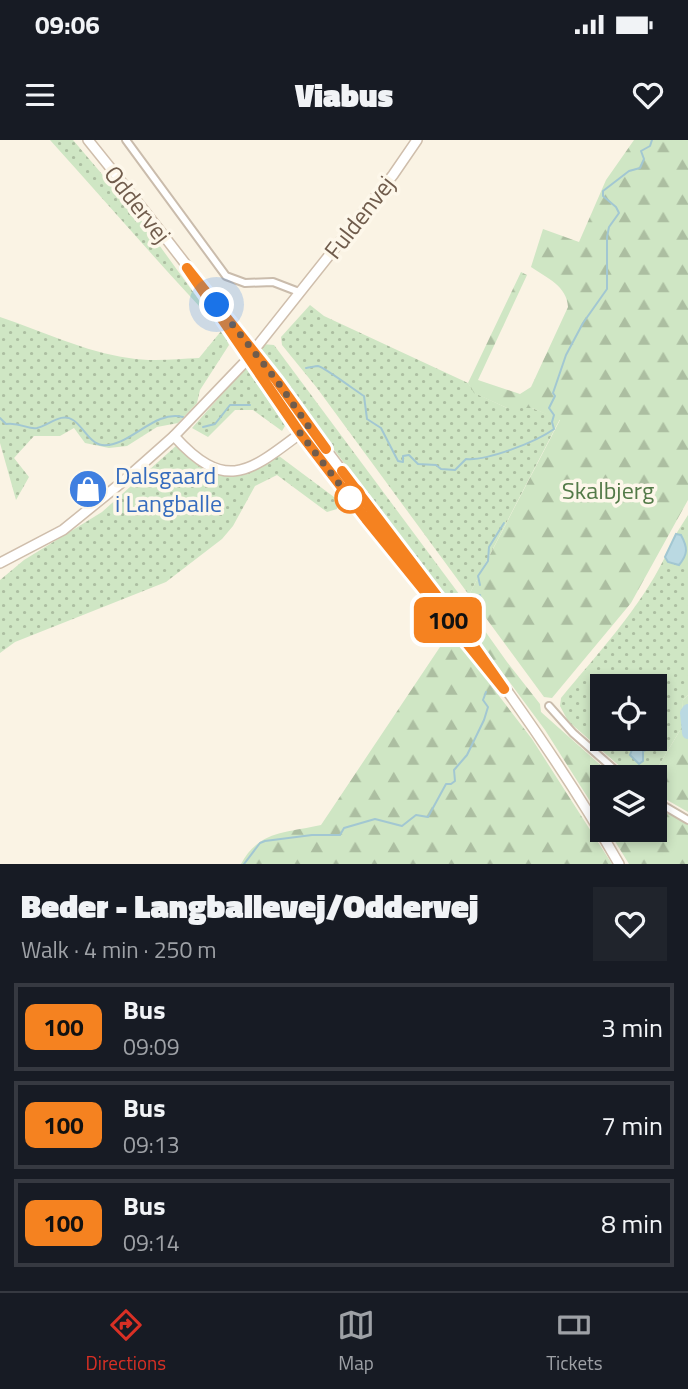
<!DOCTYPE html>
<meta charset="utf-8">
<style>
body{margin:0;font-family:"Titillium Web",sans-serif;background:#20242c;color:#f1f3f6;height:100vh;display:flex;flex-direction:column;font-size:26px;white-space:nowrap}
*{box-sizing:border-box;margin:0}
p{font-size:23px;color:#9ea1a6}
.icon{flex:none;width:38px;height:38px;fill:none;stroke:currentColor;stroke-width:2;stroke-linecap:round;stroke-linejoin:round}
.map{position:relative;height:724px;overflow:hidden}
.details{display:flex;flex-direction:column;background:#171b24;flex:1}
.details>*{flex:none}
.badge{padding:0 14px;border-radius:10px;font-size:24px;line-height:46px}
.fabs{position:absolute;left:590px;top:534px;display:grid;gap:14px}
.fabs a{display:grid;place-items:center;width:77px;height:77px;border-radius:0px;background:#171b24;box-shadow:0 4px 10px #0003;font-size:35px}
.you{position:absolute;width:35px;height:35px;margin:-18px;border:5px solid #fff;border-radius:50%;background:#1a73e8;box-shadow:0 0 0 10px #1a73e833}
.map>.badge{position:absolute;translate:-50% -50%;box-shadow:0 0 0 4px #fff}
.round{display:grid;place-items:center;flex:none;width:74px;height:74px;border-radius:0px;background:#20242c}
.overview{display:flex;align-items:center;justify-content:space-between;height:119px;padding:0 21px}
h1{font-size:33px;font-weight:800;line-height:52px}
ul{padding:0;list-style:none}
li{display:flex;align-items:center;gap:21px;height:88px;margin:0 14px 10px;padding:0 7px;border:4px solid #363941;border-radius:0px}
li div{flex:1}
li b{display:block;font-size:26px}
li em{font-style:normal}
li .badge{min-width:77px;font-weight:700;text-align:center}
.status{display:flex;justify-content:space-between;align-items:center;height:49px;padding:0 35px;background:#171b24;direction:ltr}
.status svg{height:19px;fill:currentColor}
header{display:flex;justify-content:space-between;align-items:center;height:91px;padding:0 21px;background:#171b24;font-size:32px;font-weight:800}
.tab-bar{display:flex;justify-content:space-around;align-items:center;height:98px;border-top:2px solid #363941;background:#171b24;font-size:19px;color:#9ea1a6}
.tab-bar a{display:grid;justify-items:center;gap:4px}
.tab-bar .active{color:#d93025}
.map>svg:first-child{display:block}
.grass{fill:url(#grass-dots);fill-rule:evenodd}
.forest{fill:url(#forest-firs)}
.water{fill:#bad9e2;stroke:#a2c7d2;stroke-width:2}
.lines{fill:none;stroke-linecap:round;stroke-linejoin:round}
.stream{stroke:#a2c7d2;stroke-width:2}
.river{stroke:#bad9e2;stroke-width:12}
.street-casing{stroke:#cabcac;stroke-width:10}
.secondary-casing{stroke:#cfbeac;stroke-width:12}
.street{stroke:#fff;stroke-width:6}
.secondary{stroke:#fff;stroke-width:9}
.line-casing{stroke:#fff;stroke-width:16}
.line{stroke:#f58220;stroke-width:10}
.walk{stroke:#705c4c;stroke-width:7;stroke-dasharray:0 12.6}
.stop-dot{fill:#fff;stroke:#f58220;stroke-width:3.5}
.labels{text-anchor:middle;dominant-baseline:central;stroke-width:7;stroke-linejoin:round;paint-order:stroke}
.street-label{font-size:24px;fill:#705c4c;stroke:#fdf7ea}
.shop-label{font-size:24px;fill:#366cbe;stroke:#fdf7ea;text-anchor:start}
.park-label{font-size:24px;fill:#537a48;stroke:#fdf7ea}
</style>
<div class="status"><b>09:06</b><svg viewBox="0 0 49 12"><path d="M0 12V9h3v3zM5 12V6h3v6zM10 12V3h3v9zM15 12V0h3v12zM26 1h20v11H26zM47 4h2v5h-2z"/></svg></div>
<header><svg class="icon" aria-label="menu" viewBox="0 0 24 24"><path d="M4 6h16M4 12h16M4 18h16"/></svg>Viabus<svg class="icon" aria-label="heart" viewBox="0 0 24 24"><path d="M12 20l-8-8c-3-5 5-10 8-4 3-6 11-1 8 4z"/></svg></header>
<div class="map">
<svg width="688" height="724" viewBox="0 0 688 724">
<defs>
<pattern id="grass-dots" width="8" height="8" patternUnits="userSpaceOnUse" patternTransform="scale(1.75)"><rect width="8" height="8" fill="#cfe6c4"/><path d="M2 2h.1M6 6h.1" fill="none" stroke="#acbea1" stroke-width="1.8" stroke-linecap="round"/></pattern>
<pattern id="forest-firs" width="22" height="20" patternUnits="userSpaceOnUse" patternTransform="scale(1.75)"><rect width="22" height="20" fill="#cfe6c4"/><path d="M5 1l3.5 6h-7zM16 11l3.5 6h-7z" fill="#acbea1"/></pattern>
</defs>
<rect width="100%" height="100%" fill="#faf3e4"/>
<!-- grass -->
<g class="grass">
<path d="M50,0H73L141,80L217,185C160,125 106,62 50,0Z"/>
<path d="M310,165L324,176L468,243L475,253L507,268H532L560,279L469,455L317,248L282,205L281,197Z"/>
<path d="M0,177C42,191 85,212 129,218C152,222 176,219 199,218L222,190L229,205L200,250L197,263L178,283L157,287L127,306L109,308L85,303L74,288L60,296H34L14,318L29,337L16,360L0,303Z"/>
<path d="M262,204L274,205L465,462L459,474L259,211Z"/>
<path d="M246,227L285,286L282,291L253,270H235L208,297L192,288Z"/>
<path d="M177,305C184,312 192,322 201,327C230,342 254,331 279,316L338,360L337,369L327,372L277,335L255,346L233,386L222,399L166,442L15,502L0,513V440L24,420L102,372Z"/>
<path d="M688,375V555L683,560L682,587L652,637H632L568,581L560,566L561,558C598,513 639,470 665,417L668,422L681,395L676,394ZM602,546H654V598H602Z"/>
</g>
<!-- forest -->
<g class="forest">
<path d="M634,0H688V360L631,463L552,558L544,557L469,455L560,280L532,268H507L474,253L468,243L521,132L527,135L478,240L520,254L531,247L568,167C567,146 547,138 531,127L543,89L579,102L606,40Z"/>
<path d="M465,463L507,522L540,564L541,572L614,637H602V680L545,590L459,474Z"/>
<path d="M450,492L532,599L612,724H241C259,690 287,693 321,685Z"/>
<path d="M688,555V672L655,653L654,637H652L682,587L683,560Z"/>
<path d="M655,666L688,685V724H629L608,690H654Z"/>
</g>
<!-- water -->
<g class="water">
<path d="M676,394L681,395C688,408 688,414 679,425L668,422L665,417Z"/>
<path d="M655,594L660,600L657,606L643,611V621L639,624L630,615L636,599L654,598Z"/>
</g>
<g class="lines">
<!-- stream -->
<g class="stream">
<path d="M306,228C307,228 316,226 318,226C324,227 356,251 364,256L367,279L381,288L398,321L403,322V316L409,315L418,324L436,325L441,329L455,330L466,319C487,321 536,302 554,289L552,282L554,275L549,268L555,256L553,253L566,215L583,183L607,149V97L609,87L619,73L616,67L603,56V51L629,31L640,28L644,19L641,11L650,6L652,0"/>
<path d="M0,278L6,284C21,282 28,290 37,288C49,285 62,272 73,280C82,285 90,304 102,305C129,308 154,269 183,277"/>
<path d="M203,287L215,284L230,265H250"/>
<path d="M480,445L478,436L488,421L489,407L504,383"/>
<path d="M480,455L483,473"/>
<path d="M244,724L260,703L265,701L312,695H340L344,688L375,679L402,686L416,675L428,677L446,644H451L455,641L454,630L467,615L484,580L488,567L483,560L486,552"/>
</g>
<!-- river -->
<path class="river" d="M688,570L686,573L688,593"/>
<!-- street casing -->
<g class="street-casing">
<g id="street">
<path d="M126,0L226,136L245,143L273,142L299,152"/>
<path d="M549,566L573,593L623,637"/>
<path d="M654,660L688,680"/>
</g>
</g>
<!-- secondary casing -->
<g class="secondary-casing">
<g id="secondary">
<path d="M88,0C181,115 269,234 358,352C450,473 544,592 619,724"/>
<path d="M225,184C297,290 374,389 455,488"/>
<path d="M258,205L393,35L417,0"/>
<path d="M174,296C228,356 252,329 305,290"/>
<path d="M0,423L63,390L121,343L174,296L243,224"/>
</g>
</g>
<!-- street -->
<use href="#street" class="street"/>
<!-- secondary -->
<use href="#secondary" class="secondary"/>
</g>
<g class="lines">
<!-- line casing -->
<g class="line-casing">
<path id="line" d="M326,309L277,241L187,128L300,293L366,379L504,549L460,486L342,331"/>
</g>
<!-- line -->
<use href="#line" class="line"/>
<!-- walk -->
<path class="walk" d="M217,165L277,241L309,287L300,293L350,358"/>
</g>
<!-- icons -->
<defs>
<g id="shop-disc" transform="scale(2.0125)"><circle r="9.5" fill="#3f7fe0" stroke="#fdf7ea"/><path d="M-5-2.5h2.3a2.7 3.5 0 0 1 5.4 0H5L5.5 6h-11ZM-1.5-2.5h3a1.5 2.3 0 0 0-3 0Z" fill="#fff"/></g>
</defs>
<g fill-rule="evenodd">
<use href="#shop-disc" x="88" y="349"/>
</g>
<!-- markers -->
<circle class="stop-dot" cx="350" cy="358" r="14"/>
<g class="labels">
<!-- street labels -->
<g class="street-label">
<text transform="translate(138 64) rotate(52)">Oddervej</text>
<text transform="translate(359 77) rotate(-52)">Fuldenvej</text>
</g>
<!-- shop labels -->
<g class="shop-label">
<text x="115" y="335">Dalsgaard<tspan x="115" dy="28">i Langballe</tspan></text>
</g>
<!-- park labels -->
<g class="park-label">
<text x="608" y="350">Skalbjerg</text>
</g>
</g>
</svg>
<div class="fabs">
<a><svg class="icon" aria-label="locate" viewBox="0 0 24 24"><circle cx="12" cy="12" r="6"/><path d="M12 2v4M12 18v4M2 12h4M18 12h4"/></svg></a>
<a><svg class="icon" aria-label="layers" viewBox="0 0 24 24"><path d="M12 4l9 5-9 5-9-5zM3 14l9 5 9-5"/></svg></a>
</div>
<div class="you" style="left:217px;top:165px"></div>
<b class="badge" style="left:448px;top:480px;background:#f58220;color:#111">100</b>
</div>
<section class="details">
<div class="overview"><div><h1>Beder - Langballevej/Oddervej</h1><p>Walk · 4 min · 250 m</p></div><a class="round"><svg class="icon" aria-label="heart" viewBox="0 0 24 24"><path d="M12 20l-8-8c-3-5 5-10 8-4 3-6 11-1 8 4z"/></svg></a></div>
<ul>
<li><span class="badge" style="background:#f58220;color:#111">100</span><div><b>Bus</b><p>09:09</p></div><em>3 min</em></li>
<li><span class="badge" style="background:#f58220;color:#111">100</span><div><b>Bus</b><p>09:13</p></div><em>7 min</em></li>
<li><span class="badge" style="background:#f58220;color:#111">100</span><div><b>Bus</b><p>09:14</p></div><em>8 min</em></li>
</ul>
</section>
<nav class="tab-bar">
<a class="active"><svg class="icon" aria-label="directions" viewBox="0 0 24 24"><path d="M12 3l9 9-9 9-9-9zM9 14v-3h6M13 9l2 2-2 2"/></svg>Directions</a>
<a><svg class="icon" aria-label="map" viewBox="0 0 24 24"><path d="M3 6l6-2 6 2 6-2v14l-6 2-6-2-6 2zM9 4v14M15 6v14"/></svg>Map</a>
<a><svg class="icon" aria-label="tickets" viewBox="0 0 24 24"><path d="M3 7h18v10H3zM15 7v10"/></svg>Tickets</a>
</nav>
